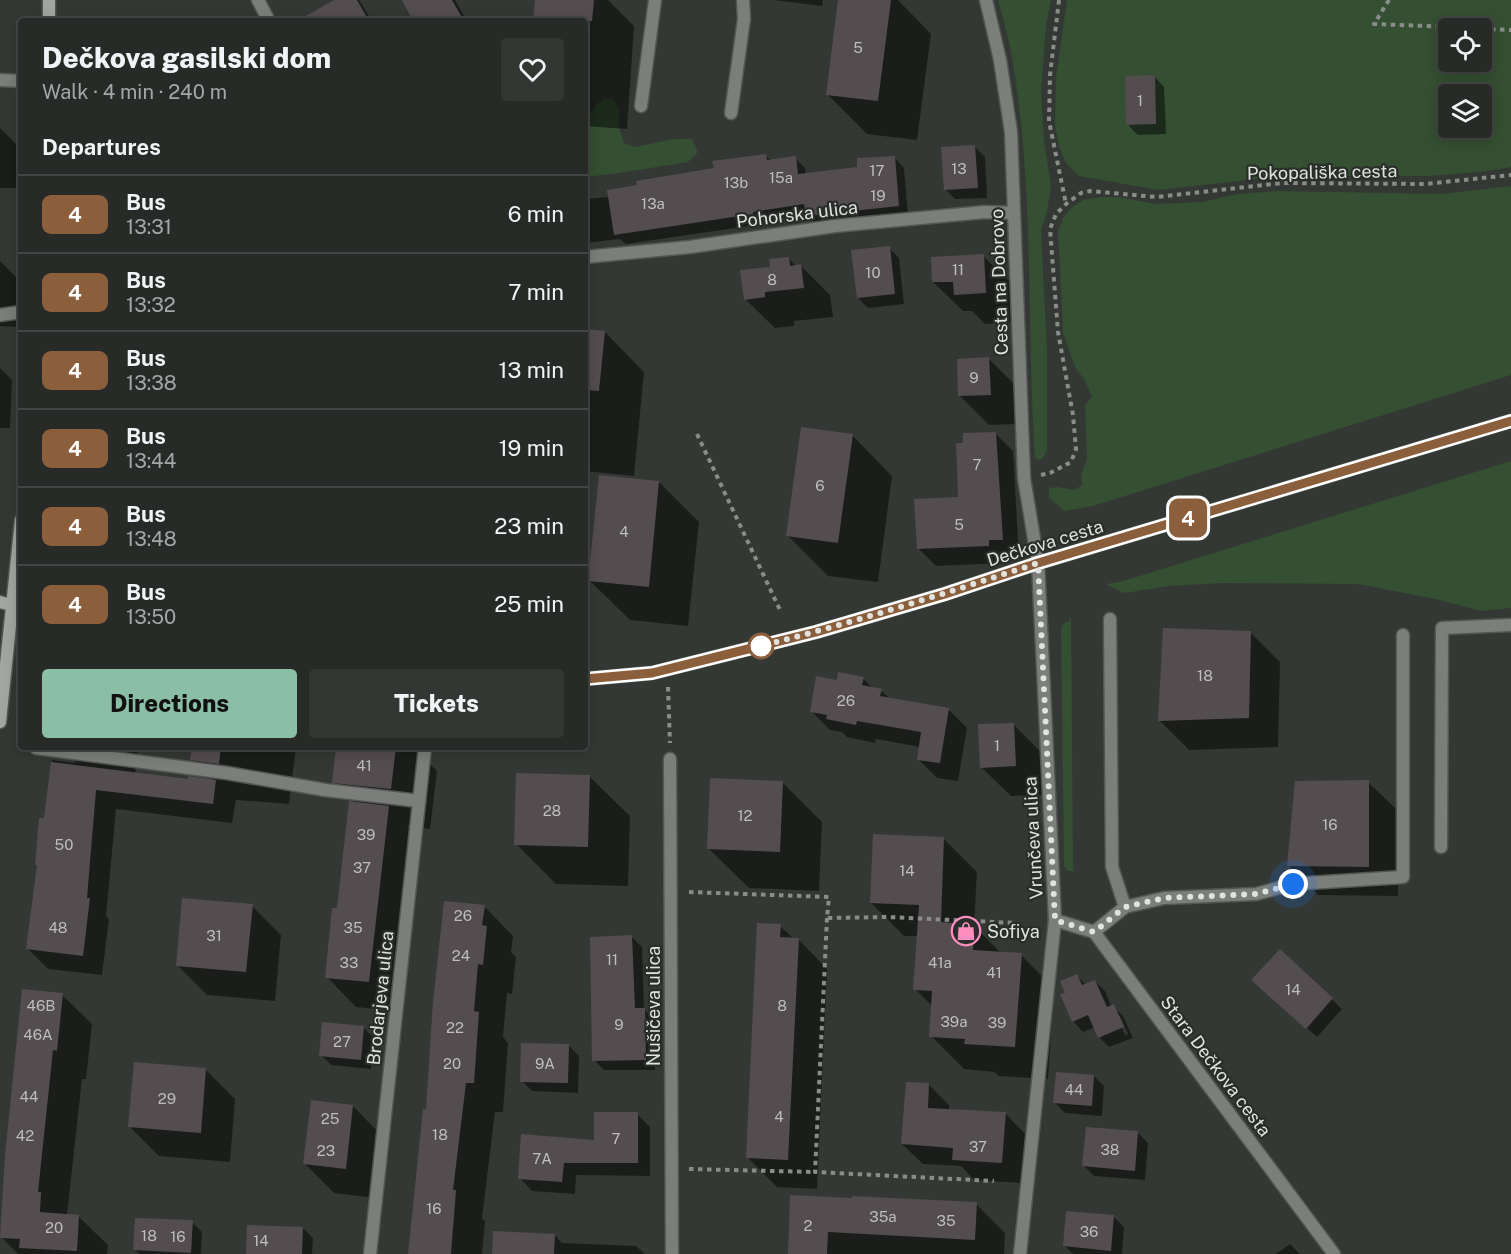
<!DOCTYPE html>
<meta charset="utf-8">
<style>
body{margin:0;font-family:"Public Sans",sans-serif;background:#333633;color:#f1f3f6;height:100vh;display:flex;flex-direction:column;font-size:22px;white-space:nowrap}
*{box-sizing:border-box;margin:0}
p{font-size:20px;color:#a4a7a7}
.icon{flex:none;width:33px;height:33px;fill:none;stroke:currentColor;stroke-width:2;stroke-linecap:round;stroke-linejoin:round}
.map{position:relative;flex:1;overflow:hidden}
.sheet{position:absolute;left:18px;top:18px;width:570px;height:732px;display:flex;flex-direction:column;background:#272a27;border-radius:6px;box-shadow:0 3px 15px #0003,0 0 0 2px #434644}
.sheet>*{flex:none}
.badge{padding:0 12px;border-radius:9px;font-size:21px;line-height:39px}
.tools{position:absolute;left:1438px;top:18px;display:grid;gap:12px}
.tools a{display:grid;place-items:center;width:54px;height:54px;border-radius:6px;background:#272a27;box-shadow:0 3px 15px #0003,0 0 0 2px #434644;font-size:30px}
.you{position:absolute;width:30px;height:30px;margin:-15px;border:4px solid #fff;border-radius:50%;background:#1a73e8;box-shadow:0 0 0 9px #1a73e833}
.map>.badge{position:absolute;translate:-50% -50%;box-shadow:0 0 0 3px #fff}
h2{padding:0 24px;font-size:22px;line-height:54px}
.round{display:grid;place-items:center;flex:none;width:63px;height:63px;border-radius:6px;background:#333633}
.summary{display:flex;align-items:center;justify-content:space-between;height:102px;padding:0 24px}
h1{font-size:28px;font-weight:800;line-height:45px}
.button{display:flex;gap:12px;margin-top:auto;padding:12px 24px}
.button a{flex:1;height:69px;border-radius:6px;background:#8abfa5;color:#111;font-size:24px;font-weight:800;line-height:69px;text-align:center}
.button a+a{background:#333633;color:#f1f3f6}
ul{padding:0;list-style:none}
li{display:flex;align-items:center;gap:18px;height:78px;padding:0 24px;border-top:2px solid #434644}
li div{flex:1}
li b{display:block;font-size:22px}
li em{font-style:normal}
li .badge{min-width:66px;font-weight:700;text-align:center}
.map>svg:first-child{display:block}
.green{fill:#344f31;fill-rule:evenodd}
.shadow{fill:#0007;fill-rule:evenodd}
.building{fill:#534d4f}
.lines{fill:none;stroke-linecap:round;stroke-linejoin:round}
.lane-casing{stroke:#535753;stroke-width:15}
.street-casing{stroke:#535753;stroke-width:15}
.secondary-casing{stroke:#535753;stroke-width:15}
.path{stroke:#898c89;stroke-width:4;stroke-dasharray:4.5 4.5;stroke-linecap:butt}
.lane{stroke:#7c7e7c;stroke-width:12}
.street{stroke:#7c7e7c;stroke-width:12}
.secondary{stroke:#a2a6a2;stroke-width:12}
.line-casing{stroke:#fff;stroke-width:14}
.line{stroke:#8b5e3c;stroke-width:9}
.walk{stroke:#e1e3e1;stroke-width:6;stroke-dasharray:0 10.8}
.stop-dot{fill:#fff;stroke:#8b5e3c;stroke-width:3}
.labels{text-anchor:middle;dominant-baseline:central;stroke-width:4.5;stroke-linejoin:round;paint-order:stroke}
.number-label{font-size:15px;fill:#bebebc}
.street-label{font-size:18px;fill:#e1e3e1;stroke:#2a2e2a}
.poi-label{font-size:18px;fill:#e1e3e1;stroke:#2a2e2a;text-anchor:start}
</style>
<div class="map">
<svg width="1511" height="1254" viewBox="0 0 1511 1254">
<rect width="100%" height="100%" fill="#343834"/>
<!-- green -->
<g class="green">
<path d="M998,0H1051L1046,26L1041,93L1044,141L1051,185L1047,212L1041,230L1047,350V451L1042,459L1038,460L1035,458C1026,325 1035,189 1012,58C1009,38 1003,19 998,0Z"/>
<path d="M1067,0H1511V167L1481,172L1427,176H1282L1158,190L1079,176L1066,163L1059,147L1055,124L1056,77ZM1449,28H1482V62H1449ZM1449,94H1482V128H1449Z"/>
<path d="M605,98L613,99L619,108V128L624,143L635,147L674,139H692L698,152L688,162L619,173L585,177V123L597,104Z"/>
<path d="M1511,186V375L1093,506L1065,511L1049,498V488L1057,487L1075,490L1082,485L1081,475L1087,459L1085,405L1092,396L1084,379L1075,367L1063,333L1058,231L1063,218L1070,209L1083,200L1102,197H1118L1155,204L1202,202L1238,194L1277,191L1441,194Z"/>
<path d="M1511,461V608L1482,611L1436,599L1358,584L1221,583L1170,586L1124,593L1106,584L1120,582Z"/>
<path d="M1071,615L1073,869L1076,871H1068L1064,866L1061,628L1064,623L1070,621Z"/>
</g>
<!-- shadow -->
<g class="shadow">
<path d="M337,0H359L372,21H301Z"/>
<path d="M403,0H455L467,21H415Z"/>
<path d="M536,0H608L634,26L627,129L585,126V21H535Z"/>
<path d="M773,0H823L822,6Z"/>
<path d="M839,0H898L931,34L917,140L867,134L827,94Z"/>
<path d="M1154,76L1164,87L1166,134L1138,135L1128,125Z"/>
<path d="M0,128L21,149V188H0Z"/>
<path d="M975,147L985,157L987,198L955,199L945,189Z"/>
<path d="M765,155L771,161L795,158L805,168L806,175L859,168L894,157L904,168L908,216L817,225L807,215L762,221L763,224L626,244L620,239L585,243V199L609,197Z"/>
<path d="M889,248L899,258L904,304L868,308L858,298Z"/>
<path d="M983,256L1013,285L1015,322L985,324L972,311H963L933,282Z"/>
<path d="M788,258L796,266H801L830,295L833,317L794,321V326L775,328L745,299L772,268Z"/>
<path d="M0,261L20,281L18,327L0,326Z"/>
<path d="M585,330L605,332L644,372L634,476L585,471Z"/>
<path d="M989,359L1018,388L1020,424L989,425L960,396Z"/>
<path d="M0,368L12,380L10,428H0Z"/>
<path d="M995,433L1013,451L1019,556L1005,557V563L936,566L919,549L960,498L965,445Z"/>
<path d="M853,436L892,476L878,582L828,576L788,536Z"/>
<path d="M659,482L699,522L688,626L630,620L590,581Z"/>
<path d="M1251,633L1280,662L1278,747L1189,750L1159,720Z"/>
<path d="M863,678L873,689L881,690L891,700L948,709L967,728L958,781L937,778L918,759L920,747L876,739L875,743L847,737L842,732L830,730L811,711L838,682Z"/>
<path d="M1014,725L1043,754L1045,795L1011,796L981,767Z"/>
<path d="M60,747H138L135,774L189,781H214L192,759L194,747H296L289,804L236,800L232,823L116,809L106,917L109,919L102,975L48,969L28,949L52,760L76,763Z"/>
<path d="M338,747H413L437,771L430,829L407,826L418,837L398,1011L356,1007L327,977L355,803L334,782Z"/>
<path d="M590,777L630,816L628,886L556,884L516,844Z"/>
<path d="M782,782L822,822L819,891L749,888L709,849Z"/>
<path d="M1368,782L1398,811V896L1318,895L1289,866Z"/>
<path d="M944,839L977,872L974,926L1001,953L1021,955L1054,988L1048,1079L999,1076L994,1072L964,1069L931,1036L933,1007L915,989L919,936H904L871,903Z"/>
<path d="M252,906L281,935L275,1001L207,995L178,966Z"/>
<path d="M484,906L513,936L511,952L516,957L512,994L507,993L503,1037L508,1043L503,1112H495L482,1218L485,1221L482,1254H410L427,1111Z"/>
<path d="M780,926L794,939H798L827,969L817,1189L777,1187L747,1157Z"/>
<path d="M632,937L642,947L644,1009L655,1020V1070H604L594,1060Z"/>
<path d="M1280,951L1342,1009L1317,1037L1264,990Z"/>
<path d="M1077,976L1086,985L1095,981L1105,991L1111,1006H1113L1123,1016L1133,1038L1109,1047L1099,1037L1095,1027L1083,1032L1073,1021L1067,993ZM1117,1016H1120L1128,1034L1125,1035Z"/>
<path d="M62,995L92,1024L86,1079H82L67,1215L78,1216L108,1245L107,1254H18L1,1237Z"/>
<path d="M363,1027L373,1037L371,1069L331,1065L321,1055Z"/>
<path d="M569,1046L579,1056L578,1093L532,1091L522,1081Z"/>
<path d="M205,1069L235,1099L230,1162L159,1156L130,1127Z"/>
<path d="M1094,1076L1104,1086L1102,1116L1065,1113L1055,1103Z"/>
<path d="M929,1085L949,1105V1110L1005,1113L1025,1134L1022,1183L974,1180L961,1166L923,1164L902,1144Z"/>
<path d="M353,1106L382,1136L375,1198L334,1193L305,1164Z"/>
<path d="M637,1114L650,1127V1176L576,1175L575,1194L532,1191L520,1178L596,1141Z"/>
<path d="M1138,1133L1148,1143L1145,1180L1094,1176L1084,1166Z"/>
<path d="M792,1196L976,1204L1005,1233L1004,1254H789Z"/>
<path d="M1114,1217L1124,1227L1122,1254H1073L1065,1246Z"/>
<path d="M192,1222L202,1232L201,1254H139L135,1250Z"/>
<path d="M303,1228L313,1238L312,1254H248Z"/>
<path d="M555,1235L562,1243L636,1246L645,1254H494Z"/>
<path d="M1290,1244L1300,1254H1276Z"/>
</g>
<!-- building -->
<g class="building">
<path d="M334,0H357L369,21H297Z"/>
<path d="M402,0H452L464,21H413Z"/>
<path d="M535,0H594L592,21H533Z"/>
<path d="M838,0H891L878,101L826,95Z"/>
<path d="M1155,75L1156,124L1126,125L1125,76Z"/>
<path d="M975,145L978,188L944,190L941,147Z"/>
<path d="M766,154L767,160L796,156L798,174L857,167V158L895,156L899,206L806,216L804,204L753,212V214L614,235L607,190L637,185L636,181L714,168L712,161Z"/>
<path d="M890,246L895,294L857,298L851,250Z"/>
<path d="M984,254L986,293L954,295L953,282H932L931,257Z"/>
<path d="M789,257L790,266L801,264L804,288L765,292V297L744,300L740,270L770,267L769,259Z"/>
<path d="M585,329L605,331L599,391L585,390Z"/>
<path d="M989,357L991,395L958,396L957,359Z"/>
<path d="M801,427L853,434L838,543L786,536Z"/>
<path d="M996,432L1003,540H989V546L917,549L914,499L958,497L956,443H963V433Z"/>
<path d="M599,475L659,481L649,587L588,581Z"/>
<path d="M1163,628L1251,631L1249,718L1158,721Z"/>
<path d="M838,672L864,677L862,685L882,689L880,696L949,708L940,763L917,760L921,732L857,721L856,725L826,719L827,715L810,712L816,676L837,680Z"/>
<path d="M1014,723L1016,766L980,768L978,724Z"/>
<path d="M192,747H221L219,764L190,760Z"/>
<path d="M336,747H396L391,789L332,783Z"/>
<path d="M51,762L188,779V776L216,780L213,804L96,790L87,898H90L83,956L26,949L37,865H35L39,818H44Z"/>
<path d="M516,773L590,775L588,847L514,845Z"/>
<path d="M710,778L783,781L780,852L707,849Z"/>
<path d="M1369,780V867L1287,866L1295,781Z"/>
<path d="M349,801L389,806L369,982L325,978L332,908H337Z"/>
<path d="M873,834L944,837L941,922L975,925L973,950L1022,953L1015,1047L964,1044L965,1039L929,1037L932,991L913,990L919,905L870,903Z"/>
<path d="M182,898L253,904L246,972L176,966Z"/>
<path d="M444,901L485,905L482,925L487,926L483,965L478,964L474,1011L479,1012L474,1083H466L453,1190H456L451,1254H408L423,1109H426L433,1002Z"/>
<path d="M757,923L781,924L780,937L799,938L788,1160L746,1158Z"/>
<path d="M632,935L635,1008H645L646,1060L592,1061L590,937Z"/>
<path d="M1280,949L1333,998L1306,1029L1251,980Z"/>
<path d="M1077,974L1082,985L1095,980L1107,1007L1114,1004L1124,1027L1098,1038L1088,1015L1072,1022L1060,994L1065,993L1060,981Z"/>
<path d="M22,989L63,993L57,1051L53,1050L38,1192H41L40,1212L79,1215L77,1251L19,1248L20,1239L0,1238L5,1155Z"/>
<path d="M322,1022L364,1026L361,1060L319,1056Z"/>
<path d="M521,1043L569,1044L568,1083L520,1082Z"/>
<path d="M134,1062L206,1068L201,1133L128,1127Z"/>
<path d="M1056,1072L1094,1075L1092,1106L1053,1103Z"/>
<path d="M906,1082L929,1083L928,1108L1006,1112L1002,1163L952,1160L953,1148L901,1144Z"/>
<path d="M311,1100L353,1105L346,1169L303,1164Z"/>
<path d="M594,1112H638V1163H564L562,1182L518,1179L521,1134L594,1140Z"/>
<path d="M1086,1127L1138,1131L1135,1171L1082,1166Z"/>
<path d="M790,1195L852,1198V1196L977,1202L975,1240L828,1232L827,1254H788Z"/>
<path d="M1066,1211L1114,1215L1111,1251L1063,1246Z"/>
<path d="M135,1218L193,1220L191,1253L133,1250Z"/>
<path d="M247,1225L303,1227L302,1254H246Z"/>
<path d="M493,1231L555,1234L554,1254H492Z"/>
</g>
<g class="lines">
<!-- lane casing -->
<g class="lane-casing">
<g id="lane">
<path d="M641,106L655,0"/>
<path d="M731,113L744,19L743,0"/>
<path d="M1110,619L1112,867L1125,907"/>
<path d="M36,748L227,773L325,790L419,801"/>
<path d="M1441,847L1442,628L1511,625"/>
<path d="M1094,932L1125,907L1164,898L1256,894L1293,884L1403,877V635"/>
</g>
</g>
<!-- street casing -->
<g class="street-casing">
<g id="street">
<path d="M258,0L269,21"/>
<path d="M986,0L1000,60L1011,132L1024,478L1038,563L1055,920L1020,1254"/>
<path d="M0,80L21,81"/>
<path d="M585,257L690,247L835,226L985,212L1014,213"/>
<path d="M0,315L21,312"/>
<path d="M670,759L672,1254"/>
<path d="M1055,920L1094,932L1334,1254"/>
<path d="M370,1254L425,747"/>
</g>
</g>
<!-- secondary casing -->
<g class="secondary-casing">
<g id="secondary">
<path d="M49,0V21"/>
<path d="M0,602L20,607"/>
<path d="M585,679L652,673L816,632L945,594L1038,563L1511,421"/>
<path d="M0,722L21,520"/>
</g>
</g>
<!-- path -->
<g class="path">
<path d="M1059,0L1050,75L1049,121L1066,204"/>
<path d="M1389,0L1374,24L1477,28"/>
<path d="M1482,29L1511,30"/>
<path d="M697,434L780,610"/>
<path d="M1041,475L1050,473L1071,462L1076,449L1073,415L1058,332L1050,229L1056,214L1066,204L1081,193L1090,191L1156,197L1281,183L1425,184L1511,175"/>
<path d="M668,687L670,743"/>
<path d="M689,892L829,897L827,918L888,917L1016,923"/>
<path d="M827,918L815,1172L994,1181"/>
<path d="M689,1169L815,1172"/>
</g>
<!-- lane -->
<use href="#lane" class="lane"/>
<!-- street -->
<use href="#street" class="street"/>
<!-- secondary -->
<use href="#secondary" class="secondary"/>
</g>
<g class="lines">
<!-- line casing -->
<g class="line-casing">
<path id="line" d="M585,679L652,673L816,632L945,594L1038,563L1511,421"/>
</g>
<!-- line -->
<use href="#line" class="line"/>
<!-- walk -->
<path class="walk" d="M761,646L753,648C849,624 944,594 1038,563L1055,920L1094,932L1125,907L1164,898L1256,894L1293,884"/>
</g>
<!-- icons -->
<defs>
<g id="shop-ring" transform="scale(1.5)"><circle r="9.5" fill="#2a2e2a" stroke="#fd8ebf" stroke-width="1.5"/><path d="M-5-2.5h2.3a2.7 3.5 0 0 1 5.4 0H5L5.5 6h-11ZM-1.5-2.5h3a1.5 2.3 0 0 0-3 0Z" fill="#fd8ebf"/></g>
</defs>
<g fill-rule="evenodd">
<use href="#shop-ring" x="966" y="931"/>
</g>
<!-- markers -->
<circle class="stop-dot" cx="761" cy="646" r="12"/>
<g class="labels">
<!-- number labels -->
<g class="number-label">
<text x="858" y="47">5</text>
<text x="1140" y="100">1</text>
<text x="959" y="168">13</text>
<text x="877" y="170">17</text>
<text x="781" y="177">15a</text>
<text x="736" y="182">13b</text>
<text x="878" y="195">19</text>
<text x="653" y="203">13a</text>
<text x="958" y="269">11</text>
<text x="873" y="272">10</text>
<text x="772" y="279">8</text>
<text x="974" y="377">9</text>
<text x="977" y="464">7</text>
<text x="820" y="485">6</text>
<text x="959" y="524">5</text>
<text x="624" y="531">4</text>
<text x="1205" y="675">18</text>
<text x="846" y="700">26</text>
<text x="997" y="745">1</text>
<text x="364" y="765">41</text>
<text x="552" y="810">28</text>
<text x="745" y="815">12</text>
<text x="1330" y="824">16</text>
<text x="366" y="834">39</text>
<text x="64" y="844">50</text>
<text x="362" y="867">37</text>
<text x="907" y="870">14</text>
<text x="463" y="915">26</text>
<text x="58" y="927">48</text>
<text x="353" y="927">35</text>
<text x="214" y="935">31</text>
<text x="461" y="955">24</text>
<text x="612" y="959">11</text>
<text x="349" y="962">33</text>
<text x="940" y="962">41a</text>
<text x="994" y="972">41</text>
<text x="1293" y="989">14</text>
<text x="41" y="1005">46B</text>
<text x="782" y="1005">8</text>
<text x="954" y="1021">39a</text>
<text x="997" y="1022">39</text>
<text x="619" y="1024">9</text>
<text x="455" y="1027">22</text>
<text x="38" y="1034">46A</text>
<text x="342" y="1041">27</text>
<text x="452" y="1063">20</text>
<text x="545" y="1063">9A</text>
<text x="1074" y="1089">44</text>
<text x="29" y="1096">44</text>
<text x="167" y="1098">29</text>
<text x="779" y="1116">4</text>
<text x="330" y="1118">25</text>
<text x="440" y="1134">18</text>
<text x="25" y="1135">42</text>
<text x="616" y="1138">7</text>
<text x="978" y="1146">37</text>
<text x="1110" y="1149">38</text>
<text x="326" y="1150">23</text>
<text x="542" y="1158">7A</text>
<text x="434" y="1208">16</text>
<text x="883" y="1216">35a</text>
<text x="946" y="1220">35</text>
<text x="808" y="1225">2</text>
<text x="54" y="1227">20</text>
<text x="1089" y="1231">36</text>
<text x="149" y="1235">18</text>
<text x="178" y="1236">16</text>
<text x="261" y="1240">14</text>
</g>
<!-- street labels -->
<g class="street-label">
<text transform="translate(1322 172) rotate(-1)">Pokopališka cesta</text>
<text transform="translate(797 214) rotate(-7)">Pohorska ulica</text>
<text transform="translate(999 282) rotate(-92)">Cesta na Dobrovo</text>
<text transform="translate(1045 543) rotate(-17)">Dečkova cesta</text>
<text transform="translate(1033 838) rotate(-93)">Vrunčeva ulica</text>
<text transform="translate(380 998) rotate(-84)">Brodarjeva ulica</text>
<text transform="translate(653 1006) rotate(-90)">Nušičeva ulica</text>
<text transform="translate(1216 1066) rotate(53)">Stara Dečkova cesta</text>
</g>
<!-- poi labels -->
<g class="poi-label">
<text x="987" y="931">Sofiya</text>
</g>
</g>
</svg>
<div class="tools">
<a><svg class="icon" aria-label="locate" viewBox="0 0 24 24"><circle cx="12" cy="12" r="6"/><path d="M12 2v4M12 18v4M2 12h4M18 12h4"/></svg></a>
<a><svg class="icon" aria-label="layers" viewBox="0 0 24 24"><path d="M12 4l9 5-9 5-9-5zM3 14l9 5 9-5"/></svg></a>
</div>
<div class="you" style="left:1293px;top:884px"></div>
<b class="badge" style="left:1188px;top:518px;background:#8b5e3c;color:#fff">4</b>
<section class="sheet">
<div class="summary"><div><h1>Dečkova gasilski dom</h1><p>Walk · 4 min · 240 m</p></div><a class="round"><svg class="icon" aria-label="heart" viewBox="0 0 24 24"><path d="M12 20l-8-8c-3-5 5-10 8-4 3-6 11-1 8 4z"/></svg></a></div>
<h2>Departures</h2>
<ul>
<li><span class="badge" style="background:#8b5e3c;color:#fff">4</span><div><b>Bus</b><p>13:31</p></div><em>6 min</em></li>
<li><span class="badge" style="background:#8b5e3c;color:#fff">4</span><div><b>Bus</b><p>13:32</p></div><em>7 min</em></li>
<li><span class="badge" style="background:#8b5e3c;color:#fff">4</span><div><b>Bus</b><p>13:38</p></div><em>13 min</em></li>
<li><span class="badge" style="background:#8b5e3c;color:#fff">4</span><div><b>Bus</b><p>13:44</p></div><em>19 min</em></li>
<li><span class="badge" style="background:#8b5e3c;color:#fff">4</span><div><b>Bus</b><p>13:48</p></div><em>23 min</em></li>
<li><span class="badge" style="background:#8b5e3c;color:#fff">4</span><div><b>Bus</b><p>13:50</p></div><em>25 min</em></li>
</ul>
<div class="button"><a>Directions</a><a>Tickets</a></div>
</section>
</div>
